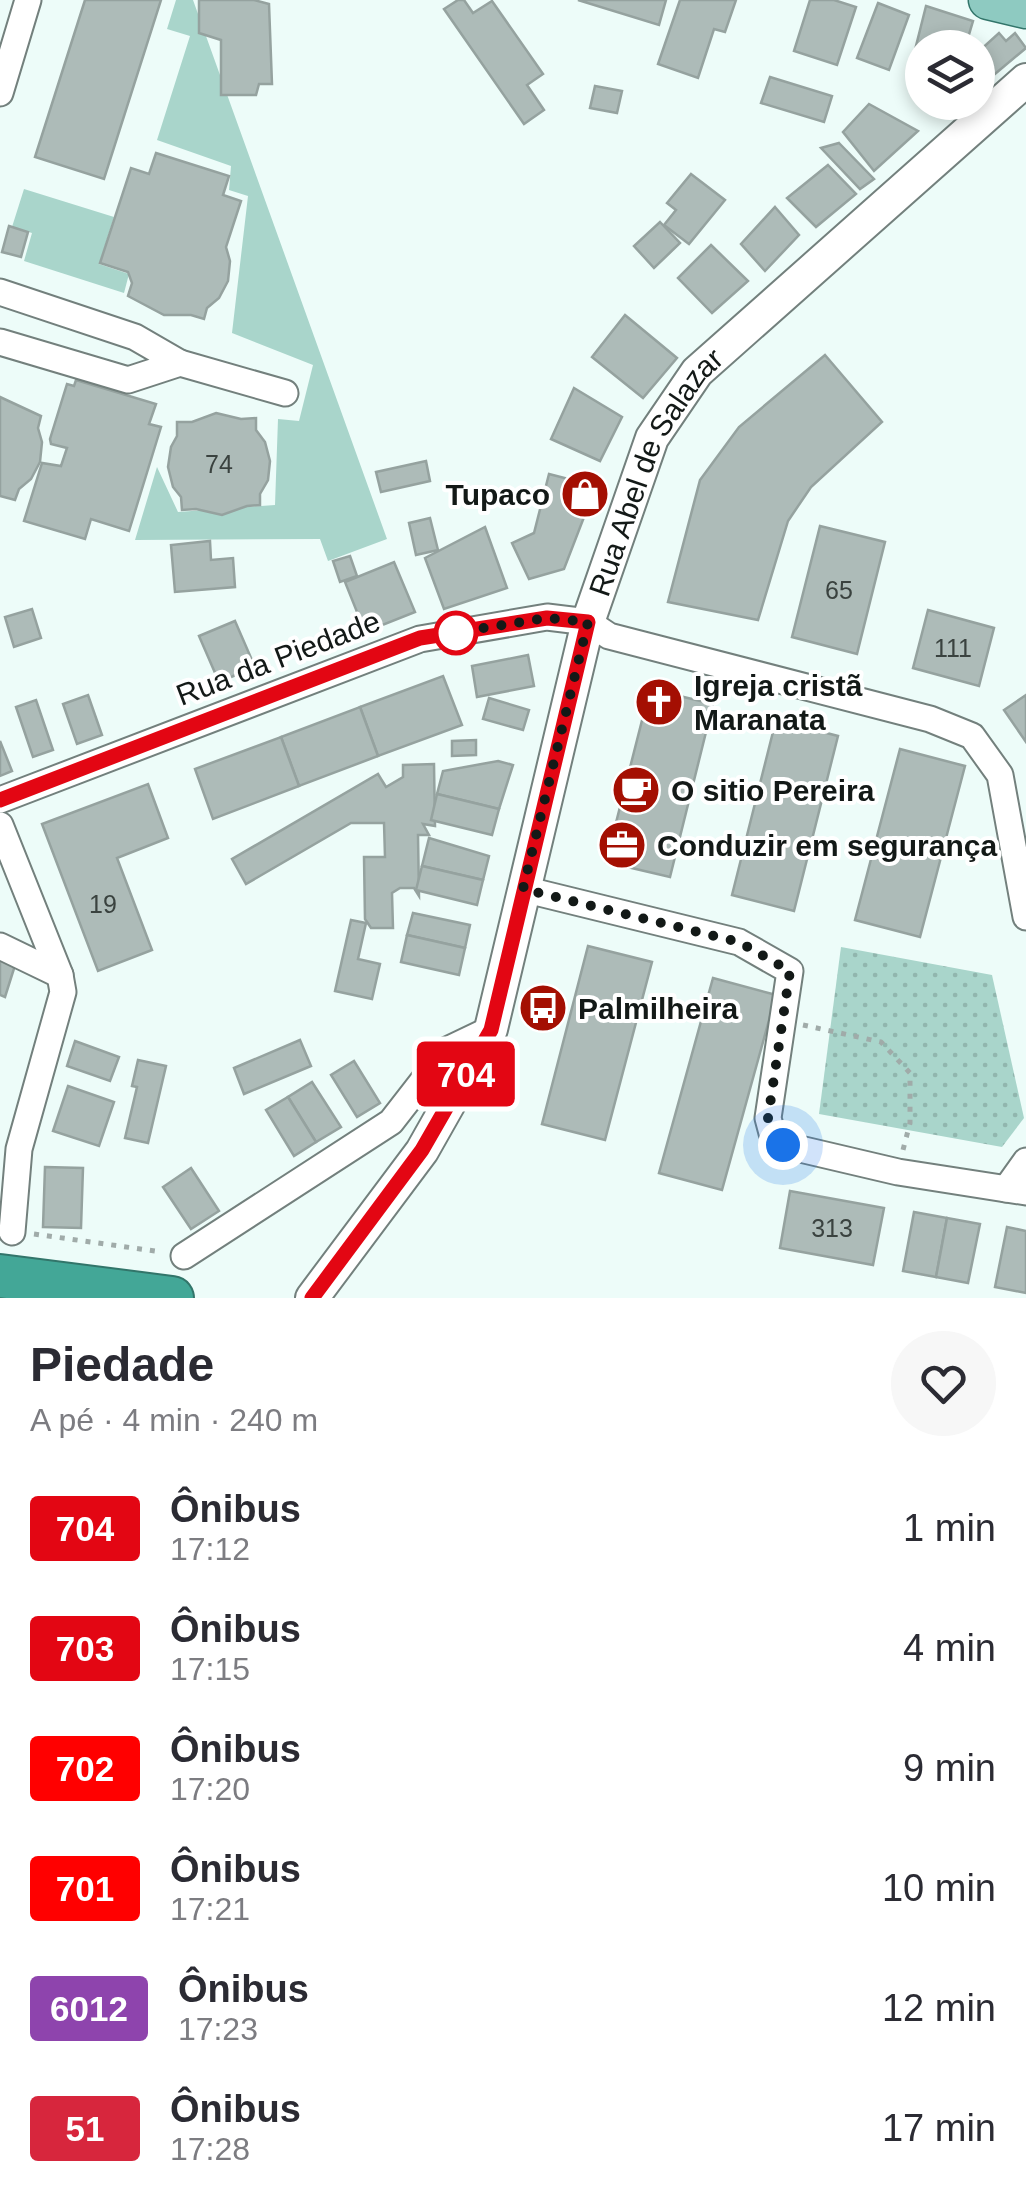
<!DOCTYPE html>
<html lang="pt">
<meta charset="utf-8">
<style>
body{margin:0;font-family:Helvetica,sans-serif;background:#f7f7f7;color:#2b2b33;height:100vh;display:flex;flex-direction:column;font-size:38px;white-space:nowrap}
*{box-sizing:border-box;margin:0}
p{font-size:32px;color:#7c7c81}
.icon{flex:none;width:55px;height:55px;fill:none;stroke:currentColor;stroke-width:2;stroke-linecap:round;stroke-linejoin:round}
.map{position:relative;height:1298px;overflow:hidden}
.panel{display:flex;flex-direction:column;background:#fff;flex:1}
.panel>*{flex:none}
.badge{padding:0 20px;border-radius:8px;font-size:35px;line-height:65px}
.tools{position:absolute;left:905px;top:30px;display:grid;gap:20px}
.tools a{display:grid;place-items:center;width:90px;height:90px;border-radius:50%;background:#fff;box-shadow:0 5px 15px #0003;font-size:50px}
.you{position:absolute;width:50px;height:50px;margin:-25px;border:8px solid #fff;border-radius:50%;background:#1a73e8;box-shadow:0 0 0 15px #1a73e833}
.map>.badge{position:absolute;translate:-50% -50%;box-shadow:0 0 0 5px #fff}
.round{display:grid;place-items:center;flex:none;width:105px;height:105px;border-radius:52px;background:#f7f7f7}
.summary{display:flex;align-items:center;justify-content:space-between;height:170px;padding:0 30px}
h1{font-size:48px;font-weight:700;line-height:75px}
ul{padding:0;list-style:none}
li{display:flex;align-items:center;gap:30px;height:120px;padding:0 30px}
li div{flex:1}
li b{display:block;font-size:38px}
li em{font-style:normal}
li .badge{min-width:110px;font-weight:700;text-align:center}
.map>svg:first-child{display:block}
.park{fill:url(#park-dots)}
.garden{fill:#a9d5cb}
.building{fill:#adbbb8;stroke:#95a29f;stroke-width:2.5}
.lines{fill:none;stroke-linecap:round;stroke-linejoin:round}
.street-casing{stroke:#73807d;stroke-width:29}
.secondary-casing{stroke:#73807d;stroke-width:36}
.primary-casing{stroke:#32756a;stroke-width:41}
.highway-casing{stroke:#32756a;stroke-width:46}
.path{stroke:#a0aba9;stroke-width:5;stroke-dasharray:5 8;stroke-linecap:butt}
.street{stroke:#fff;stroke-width:25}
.secondary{stroke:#fff;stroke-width:32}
.primary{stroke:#8ecac1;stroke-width:38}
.highway{stroke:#43a797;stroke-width:42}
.line-casing{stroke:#fff;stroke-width:22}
.line{stroke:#e30613;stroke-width:15}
.walk{stroke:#131917;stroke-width:10;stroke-dasharray:0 18}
.stop-dot{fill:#fff;stroke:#e30613;stroke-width:5}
.labels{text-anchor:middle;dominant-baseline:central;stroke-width:8;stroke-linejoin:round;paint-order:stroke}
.number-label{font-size:25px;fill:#3a423f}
.street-label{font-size:30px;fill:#131917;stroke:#fff}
.poi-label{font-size:30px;font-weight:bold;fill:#131917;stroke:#fff;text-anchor:start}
</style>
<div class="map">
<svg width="1026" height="1298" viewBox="0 0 1026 1298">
<defs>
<pattern id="park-dots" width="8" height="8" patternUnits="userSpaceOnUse" patternTransform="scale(2.5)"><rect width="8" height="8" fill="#a9d5cb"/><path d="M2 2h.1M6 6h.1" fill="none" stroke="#91b6ae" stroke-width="1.8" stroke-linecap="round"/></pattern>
</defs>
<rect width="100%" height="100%" fill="#edfcf9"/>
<!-- park -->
<path class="park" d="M841,947L992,975L1024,1118L1002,1147L819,1114Z"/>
<!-- garden -->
<g class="garden">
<path d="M176,0H193L387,539L328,561L320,539L135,540L157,467L178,512L275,505L278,419L299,421L313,365L232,333L248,196L229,190L231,166L157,140L190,36L167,29Z"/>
<path d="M24,189L114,217L99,264L129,274L124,293L24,261L32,233L12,227Z"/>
</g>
<!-- building -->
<g class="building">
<path d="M85,0H161L104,179L35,157Z"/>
<path d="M199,0H254L269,4L272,84H259L256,95H221V40L199,33Z"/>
<path d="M458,0H464L473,13L492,1L543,74L527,85L544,110L524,124L444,9Z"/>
<path d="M578,0H666L659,25Z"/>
<path d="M680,0H736L725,32L714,29L698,78L658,64Z"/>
<path d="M810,0H834L856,7L837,65L794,51Z"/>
<path d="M878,3L909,15L889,70L857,58Z"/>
<path d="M926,6L973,21L965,48H922V78L909,74Z"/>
<path d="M999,33L1006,41L1015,33L1026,48L989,79L978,66V52Z"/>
<path d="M770,77L832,96L824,122L761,103Z"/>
<path d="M595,86L622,91L617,113L590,108Z"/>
<path d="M869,104L918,131L874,171L843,132Z"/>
<path d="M839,143L874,179L860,189L821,148Z"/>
<path d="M156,153L229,176L223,195L241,201L226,247L230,261L228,281L219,298L207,308L204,319L191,315H164L128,296L132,283L128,272L100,263L131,168L149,174Z"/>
<path d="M828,165L856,194L816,227L787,198Z"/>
<path d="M691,174L725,200L689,244L664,225L676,210L667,203Z"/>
<path d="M775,207L799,235L765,271L741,244Z"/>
<path d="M660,222L680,243L654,268L634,246Z"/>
<path d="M9,226L28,232L21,257L2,252Z"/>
<path d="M711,245L748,281L712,313L678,278Z"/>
<path d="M625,315L677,358L643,398L592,357Z"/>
<path d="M825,355L882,422L811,487L788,521L758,620L668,602L700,480L739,427Z"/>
<path d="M76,380L156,404L149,424L161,427L129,531L91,519L85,539L24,521L42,463L61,466L67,448L51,444L50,439L67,384L74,386Z"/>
<path d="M574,388L622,417L600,461L551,439Z"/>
<path d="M0,397L41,416L38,428L42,442L40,462L31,479L19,489L15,500L0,496Z"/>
<path d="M216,413L241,419L256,418V430L265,442L270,461L268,480L260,494V505L247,506L222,515L196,509L182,510L181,497L173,487L168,467L171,447L177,436V422H192Z"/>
<path d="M426,461L430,481L381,492L376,472Z"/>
<path d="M549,474L596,486L564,569L529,579L512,543L534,533Z"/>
<path d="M430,518L438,550L416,555L409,523Z"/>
<path d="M820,526L885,542L857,654L792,637Z"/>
<path d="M485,527L507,588L444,609L425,558Z"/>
<path d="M210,541L211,560L233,558L235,587L175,592L171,545Z"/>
<path d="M350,556L357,576L340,582L333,561Z"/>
<path d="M394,562L415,612L365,632L345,582Z"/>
<path d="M32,609L41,638L14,647L5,617Z"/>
<path d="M928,610L994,628L979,686L913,668Z"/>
<path d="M235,621L255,667L219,682L199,636Z"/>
<path d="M528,655L534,686L477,697L472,666Z"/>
<path d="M443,676L462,725L378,756L360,707Z"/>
<path d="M650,689L713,704L670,877L606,862Z"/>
<path d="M88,695L102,735L77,744L63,704Z"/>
<path d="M1026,695V742L1004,710Z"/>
<path d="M489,698L529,710L523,730L483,719Z"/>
<path d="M36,700L53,750L33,757L16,707Z"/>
<path d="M360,707L378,756L299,786L281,737Z"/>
<path d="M776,720L838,736L794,911L732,895Z"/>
<path d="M281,737L299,786L213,819L195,769Z"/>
<path d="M476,740V755L452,756V741Z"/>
<path d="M0,741L12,771L0,776Z"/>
<path d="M900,749L965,766L920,937L855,920Z"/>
<path d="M498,761L513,765L499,809L437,794L443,771Z"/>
<path d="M434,764L435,826L423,824L429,835H418L419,896L414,888H400L392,893L393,928H371L365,919L364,857H385L384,823H351L246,884L232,859L378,774L386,787L403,777V765Z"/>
<path d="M148,784L168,838L117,858L152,950L98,971L42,824Z"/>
<path d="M437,794L499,809L492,835L431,820Z"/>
<path d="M429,838L489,856L483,880L422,866Z"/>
<path d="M422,866L483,880L477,905L416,890Z"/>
<path d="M413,913L470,925L465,948L407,935Z"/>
<path d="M351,920L366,923L358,959L380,964L372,999L335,991Z"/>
<path d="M407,935L465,948L459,975L401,962Z"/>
<path d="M588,946L652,962L605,1140L542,1124Z"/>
<path d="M0,954L17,959L5,997L0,995Z"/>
<path d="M713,978L776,995L722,1190L659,1173Z"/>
<path d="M300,1040L311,1066L244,1094L234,1068Z"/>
<path d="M75,1041L119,1057L110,1081L67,1066Z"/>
<path d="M138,1060L166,1066L148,1143L125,1138L137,1087L132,1086Z"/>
<path d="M354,1061L380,1103L357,1117L331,1075Z"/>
<path d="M312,1082L341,1127L316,1142L288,1097Z"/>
<path d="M68,1086L114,1102L99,1146L53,1131Z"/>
<path d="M288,1097L316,1142L294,1156L266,1110Z"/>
<path d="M45,1167L83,1168L81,1228L43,1227Z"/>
<path d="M191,1168L219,1211L191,1229L163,1187Z"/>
<path d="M790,1191L884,1208L873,1265L780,1248Z"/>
<path d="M914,1212L947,1218L936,1277L903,1271Z"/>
<path d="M947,1218L980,1224L968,1283L936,1277Z"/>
<path d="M1007,1227L1026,1231V1293L995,1287Z"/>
</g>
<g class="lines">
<!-- street casing -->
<g class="street-casing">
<g id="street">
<path d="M0,93L28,0"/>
<path d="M0,292L135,337L180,363L128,380L0,342"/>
<path d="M180,363L285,393"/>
<path d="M0,800L420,639L547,617L588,622L609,636L930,719L972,736L1000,775L1026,917"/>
<path d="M0,825L60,975L63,992L19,1149L12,1232"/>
<path d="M523,889L739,942L790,971L768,1118L772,1133L783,1145L898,1172L1026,1192"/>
<path d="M0,946L60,975"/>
<path d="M1006,1189L1026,1161"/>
<path d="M184,1256L391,1122L447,1050L491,1029"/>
</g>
</g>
<!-- secondary casing -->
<g class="secondary-casing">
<g id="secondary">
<path id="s1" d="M312,1298L422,1151L491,1029L588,622L652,438L697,372L1026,80"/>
</g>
</g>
<!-- primary casing -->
<g class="primary-casing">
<path id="primary" d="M988,0L1026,9"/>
</g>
<!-- highway casing -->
<g class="highway-casing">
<path id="highway" d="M0,1276L172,1298"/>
</g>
<!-- path -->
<g class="path">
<path d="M803,1025L881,1042L910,1073V1123L903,1150"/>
<path d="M34,1234L162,1252"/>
</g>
<!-- street -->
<use href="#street" class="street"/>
<!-- secondary -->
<use href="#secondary" class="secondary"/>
<!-- primary -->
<use href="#primary" class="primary"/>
<!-- highway -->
<use href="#highway" class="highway"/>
</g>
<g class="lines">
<!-- line casing -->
<g class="line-casing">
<path id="line" d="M0,800L420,638L547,618L588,622L491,1030L422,1150L312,1298"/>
</g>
<!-- line -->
<use href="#line" class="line"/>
<!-- walk -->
<path class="walk" d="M456,633H452L547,618L588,622L523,889L739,942L790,971L768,1118L772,1133L783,1145"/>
</g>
<!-- icons -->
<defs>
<g id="shop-disc" transform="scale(2.5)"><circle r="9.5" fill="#a40f02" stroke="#fff"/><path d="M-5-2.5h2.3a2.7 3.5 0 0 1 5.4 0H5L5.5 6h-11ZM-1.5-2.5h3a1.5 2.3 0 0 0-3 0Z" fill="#fff"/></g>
<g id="church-disc" transform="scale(2.5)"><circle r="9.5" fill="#a40f02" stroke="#fff"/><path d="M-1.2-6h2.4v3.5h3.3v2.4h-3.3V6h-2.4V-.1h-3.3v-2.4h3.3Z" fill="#fff"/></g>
<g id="cafe-disc" transform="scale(2.5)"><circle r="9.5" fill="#a40f02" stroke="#fff"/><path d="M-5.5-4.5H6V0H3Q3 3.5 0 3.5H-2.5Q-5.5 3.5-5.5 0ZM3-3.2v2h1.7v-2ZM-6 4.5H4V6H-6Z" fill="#fff"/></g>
<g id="office-disc" transform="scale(2.5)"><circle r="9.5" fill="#a40f02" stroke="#fff"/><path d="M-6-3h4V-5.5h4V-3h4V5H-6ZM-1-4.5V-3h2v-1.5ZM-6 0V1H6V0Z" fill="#fff"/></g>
<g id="bus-disc" transform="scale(2.5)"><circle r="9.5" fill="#a40f02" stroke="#fff"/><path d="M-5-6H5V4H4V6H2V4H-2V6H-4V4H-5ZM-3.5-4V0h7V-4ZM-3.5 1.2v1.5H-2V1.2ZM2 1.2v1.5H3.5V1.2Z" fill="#fff"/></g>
</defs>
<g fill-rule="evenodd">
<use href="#shop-disc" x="585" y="494"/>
<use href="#church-disc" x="659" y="702"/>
<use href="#cafe-disc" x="636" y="790"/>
<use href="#office-disc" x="622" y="845"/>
<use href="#bus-disc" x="543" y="1008"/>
</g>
<!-- markers -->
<circle class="stop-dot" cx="456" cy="633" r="20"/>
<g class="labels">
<!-- number labels -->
<g class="number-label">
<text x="219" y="464">74</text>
<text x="839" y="590">65</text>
<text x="953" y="648">111</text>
<text x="103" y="904">19</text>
<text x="832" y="1228">313</text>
</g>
<!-- street labels -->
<g class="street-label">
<text stroke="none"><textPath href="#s1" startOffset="908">Rua Abel de Salazar</textPath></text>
<text transform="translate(278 658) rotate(-21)">Rua da Piedade</text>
</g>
<!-- poi labels -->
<g class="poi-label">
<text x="550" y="494" text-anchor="end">Tupaco</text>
<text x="694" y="685">Igreja cristã<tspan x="694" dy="34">Maranata</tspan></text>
<text x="671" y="790">O sitio Pereira</text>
<text x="657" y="845">Conduzir em segurança</text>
<text x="578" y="1008">Palmilheira</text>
</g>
</g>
</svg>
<div class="tools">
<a><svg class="icon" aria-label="layers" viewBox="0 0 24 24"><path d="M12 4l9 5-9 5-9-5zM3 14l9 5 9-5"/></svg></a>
</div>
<div class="you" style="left:783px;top:1145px"></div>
<b class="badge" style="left:466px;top:1074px;background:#e30613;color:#fff">704</b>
</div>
<section class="panel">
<div class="summary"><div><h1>Piedade</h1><p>A pé · 4 min · 240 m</p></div><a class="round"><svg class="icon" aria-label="heart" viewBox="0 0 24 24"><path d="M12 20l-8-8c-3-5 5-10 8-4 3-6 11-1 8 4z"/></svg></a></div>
<ul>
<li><span class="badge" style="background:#e30613;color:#fff">704</span><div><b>Ônibus</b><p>17:12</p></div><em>1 min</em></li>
<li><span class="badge" style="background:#e30613;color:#fff">703</span><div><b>Ônibus</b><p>17:15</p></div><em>4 min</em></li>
<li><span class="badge" style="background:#f00;color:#fff">702</span><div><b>Ônibus</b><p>17:20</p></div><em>9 min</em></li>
<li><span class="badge" style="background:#f00;color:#fff">701</span><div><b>Ônibus</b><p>17:21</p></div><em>10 min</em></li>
<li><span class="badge" style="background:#8e44ad;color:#fff">6012</span><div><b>Ônibus</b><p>17:23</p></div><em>12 min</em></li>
<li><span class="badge" style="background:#d7263d;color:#fff">51</span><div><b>Ônibus</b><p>17:28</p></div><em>17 min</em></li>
</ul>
</section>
